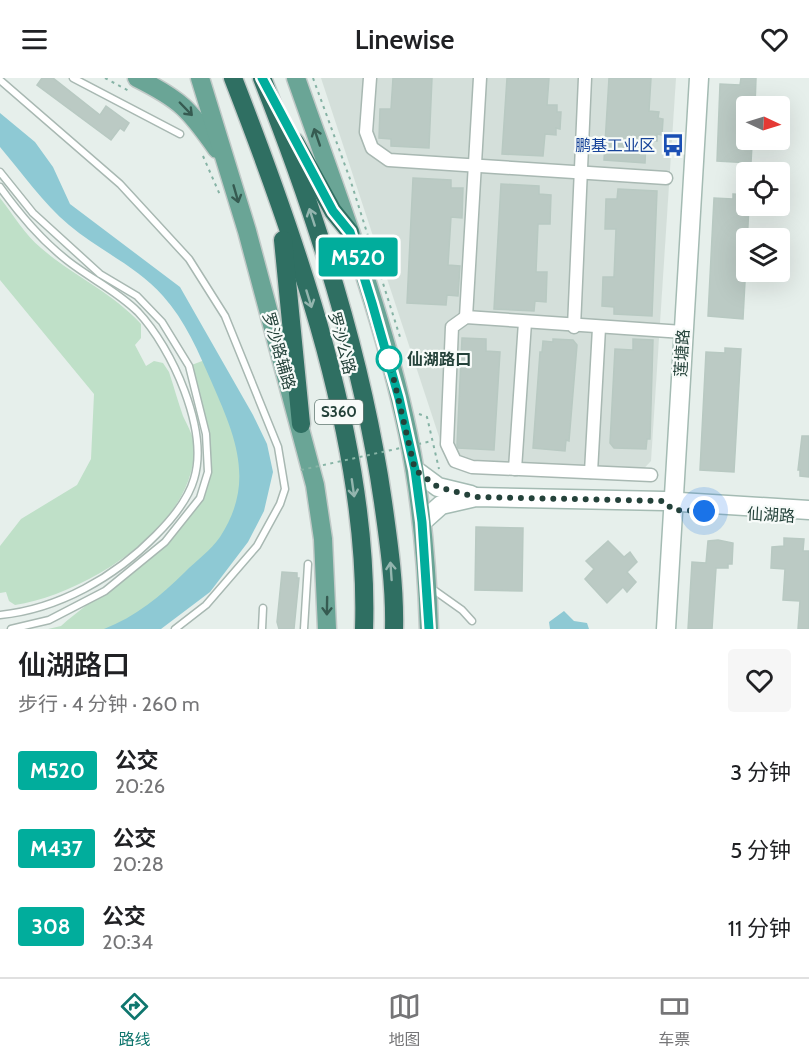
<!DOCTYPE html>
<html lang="zh">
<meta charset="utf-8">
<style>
body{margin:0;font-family:Cabin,"Noto Sans SC",sans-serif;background:#f6f6f6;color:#202124;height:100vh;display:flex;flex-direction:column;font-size:22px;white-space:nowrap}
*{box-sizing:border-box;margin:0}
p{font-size:20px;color:#757577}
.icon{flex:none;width:33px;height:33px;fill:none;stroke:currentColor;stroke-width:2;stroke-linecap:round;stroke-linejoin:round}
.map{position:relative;height:551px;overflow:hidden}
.details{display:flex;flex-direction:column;background:#fff;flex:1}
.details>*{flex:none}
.badge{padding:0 12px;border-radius:4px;font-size:21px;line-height:39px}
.needle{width:39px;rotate:94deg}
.tools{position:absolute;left:736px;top:18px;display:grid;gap:12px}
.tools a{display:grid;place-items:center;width:54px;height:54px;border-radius:6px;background:#fff;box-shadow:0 6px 24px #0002;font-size:30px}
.you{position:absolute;width:30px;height:30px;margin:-15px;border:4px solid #fff;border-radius:50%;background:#1a73e8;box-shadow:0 0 0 9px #1a73e833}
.map>.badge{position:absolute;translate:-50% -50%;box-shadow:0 0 0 3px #fff}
.round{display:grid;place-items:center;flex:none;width:63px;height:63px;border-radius:6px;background:#f6f6f6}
.overview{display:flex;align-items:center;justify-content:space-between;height:102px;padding:0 18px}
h1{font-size:28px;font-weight:600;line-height:45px}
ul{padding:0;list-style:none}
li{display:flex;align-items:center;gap:18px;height:78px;padding:0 18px}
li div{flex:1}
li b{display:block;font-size:22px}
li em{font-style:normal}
li .badge{min-width:66px;font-weight:700;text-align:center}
header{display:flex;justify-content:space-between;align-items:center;height:78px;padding:0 18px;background:#fff;font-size:27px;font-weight:600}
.dock{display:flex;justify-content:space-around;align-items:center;height:84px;border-top:2px solid #e0e0e0;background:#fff;font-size:16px;color:#757577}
.dock a{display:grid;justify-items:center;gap:3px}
.dock .selected{color:#0f766e}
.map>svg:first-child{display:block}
.built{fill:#d4dfda}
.green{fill:#bfe0c8}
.water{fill:#8ec9d4}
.building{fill:#bbcac4;stroke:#b8c9c2;stroke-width:1.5}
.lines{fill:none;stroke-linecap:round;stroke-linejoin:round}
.lane-casing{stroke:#a8b8b2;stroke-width:9}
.street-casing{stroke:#a8b8b2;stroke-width:15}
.secondary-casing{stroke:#a4bbb3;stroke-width:21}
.primary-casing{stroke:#c2cac8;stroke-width:21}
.highway-casing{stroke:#c2cac8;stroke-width:21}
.path{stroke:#86b3a5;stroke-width:2;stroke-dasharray:3 4.5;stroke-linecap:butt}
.lane{stroke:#fff;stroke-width:6}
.street{stroke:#fff;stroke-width:12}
.secondary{stroke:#fff;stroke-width:18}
.primary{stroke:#6aa596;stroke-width:18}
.highway{stroke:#2f6f62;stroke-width:18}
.path-bridge{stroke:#86b3a5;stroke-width:2;stroke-dasharray:3 4.5;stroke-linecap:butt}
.oneway{stroke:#365b51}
.oneway2{stroke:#93b5ae}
.line-casing{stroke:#fff;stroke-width:14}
.line{stroke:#01ad9c;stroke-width:9}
.walk{stroke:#24423a;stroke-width:6;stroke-dasharray:0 10.8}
.stop-dot{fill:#fff;stroke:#01ad9c;stroke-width:3}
.labels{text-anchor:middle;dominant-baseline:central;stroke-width:4.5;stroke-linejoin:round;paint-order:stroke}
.shield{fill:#f7fbf9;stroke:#637a73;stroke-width:1.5}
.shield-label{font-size:15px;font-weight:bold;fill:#24423a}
.transit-label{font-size:16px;fill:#164399;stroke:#f7fbf9;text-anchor:end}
.street-label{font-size:16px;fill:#24423a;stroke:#f7fbf9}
.stop-label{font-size:16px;font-weight:bold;fill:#24423a;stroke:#f7fbf9;text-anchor:start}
</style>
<header><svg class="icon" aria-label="menu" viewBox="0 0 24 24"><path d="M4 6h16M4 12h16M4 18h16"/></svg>Linewise<svg class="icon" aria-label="heart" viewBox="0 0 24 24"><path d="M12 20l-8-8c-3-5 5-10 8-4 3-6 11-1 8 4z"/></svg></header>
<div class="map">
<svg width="809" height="551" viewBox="0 0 809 551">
<rect width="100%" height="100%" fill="#e6efeb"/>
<!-- built -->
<path class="built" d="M321,0H676L651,383L633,402L470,395L448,386Z"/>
<!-- green -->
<g class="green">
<path d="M0,120C13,136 25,157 41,170C73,198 112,214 141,246V260L135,267L146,288L154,283L163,285L169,294C174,309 178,324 183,338C187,347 194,358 194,368C197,448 84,517 15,527L9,523L6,514L0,515V468L21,441L77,407L91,381L94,316L0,202Z"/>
<path d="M210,280L259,408L230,469L138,551H48L61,548C105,509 208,447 207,383C207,351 197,319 189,288Z"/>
</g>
<!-- water -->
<g class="water">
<path d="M0,35L35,64L53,89L70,126L180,209L253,337L267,366L273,394L264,433L248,464L210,514L161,551H104C135,539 161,518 185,494C196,483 211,472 220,459C256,404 235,358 212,305C199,275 185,242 163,218C137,188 98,172 69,147C43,125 22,95 0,69Z"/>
<path d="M564,533L574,543L587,545L589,551H550L549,544Z"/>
</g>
<!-- building -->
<g class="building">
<path d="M42,0H53L100,37L106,28L129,45L124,53L120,50L111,62L37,7Z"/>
<path d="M393,0H432L429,70L391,68V61L379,60L380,31H391Z"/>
<path d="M507,0H549L547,27H557V34H561L560,51L556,50V57L545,56L543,78L502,76Z"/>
<path d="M609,0H651L649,33L659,34L658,40L663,41L662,57L657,56V63L646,62L645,85L604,82Z"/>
<path d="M741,0H756L755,28H747V62L749,66H752L751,85L717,83L720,6L740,7Z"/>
<path d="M413,100L451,102V110H463L462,140L451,139L448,187L460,188L458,218L447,217L446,227L407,225Z"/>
<path d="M501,106L539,108V116L551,117L550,146H538L536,194H547L546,224L535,223L534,233L494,231Z"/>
<path d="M618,111L657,113L652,238L614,236V229L602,228L603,199H614L616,151H605L606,121H617Z"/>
<path d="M733,116L747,117L749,128L743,241L708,238L714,120L733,121Z"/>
<path d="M462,260L486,261V273L500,274L494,372L458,370L457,367Z"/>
<path d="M553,261L573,262L577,267L569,363L566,362L565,373L533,370L540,274H542L543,263L553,264Z"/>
<path d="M633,261L653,262L650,361H647L646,371L614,370L610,365L615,271L633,272Z"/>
<path d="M725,270L741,271L734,394L700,392L706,274L725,275Z"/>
<path d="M802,358H809V399L800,398V392H798Z"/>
<path d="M476,449L523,450L522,513L475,512Z"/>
<path d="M784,460L804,461L803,473H809V551H798L800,523L783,522L785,491L771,490L772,469L784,468Z"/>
<path d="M718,462L733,465L732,486H728V490H716L712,551H688L692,484L706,485L708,463Z"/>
<path d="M608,463L624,479L630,474L637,484L627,494L636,504L627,514L623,509L607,525L585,501L594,491L586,483Z"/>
<path d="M282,494L297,495V500H299L294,551H279L277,544Z"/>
</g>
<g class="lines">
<!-- lane casing -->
<g class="lane-casing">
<g id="lane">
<path d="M73,0L180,56"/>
<path d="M0,2L120,106L189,181L225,238L278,369L285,411L280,426L257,468L206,527L175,551"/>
<path d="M0,94L33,135L100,196L137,218L162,244L189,288L206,356L208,394L200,420L165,464L105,513L49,542L11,551"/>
<path d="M0,109C20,137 41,162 68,183C91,201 117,213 138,234C172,270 209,352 194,401C188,422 171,442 156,457C115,499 59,531 0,537"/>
<path d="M431,510L462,532L472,543"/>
<path d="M262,551L263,530"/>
<path d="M304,551L308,486"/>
</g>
</g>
<!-- street casing -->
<g class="street-casing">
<g id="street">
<path d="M370,0L366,54L372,70L389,82L666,100"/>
<path d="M466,239L480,0"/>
<path d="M574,249L585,0"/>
<path d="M515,391L525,244"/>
<path d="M591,394L599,250"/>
<path d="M651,397L472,389L455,383L447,366L452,249L466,239L683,254"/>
</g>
</g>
<!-- secondary casing -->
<g class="secondary-casing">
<g id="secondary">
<path d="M415,392L438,409L471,417"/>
<path d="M422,444L441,427L476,419L664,423L809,432"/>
<path d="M666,551L699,0"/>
</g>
</g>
<!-- primary casing -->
<g class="primary-casing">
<g id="primary">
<path d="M137,0C181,22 189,31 217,71"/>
<path d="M200,0L247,153L315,407L323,461L327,551"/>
<path d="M296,0C337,117 383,235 408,356C421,420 427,486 429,551"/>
</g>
</g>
<!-- highway casing -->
<g class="highway-casing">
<g id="highway">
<path d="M233,0C298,167 370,370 364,551"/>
<path d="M262,0C316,137 362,278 383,424C389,466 395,509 394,551"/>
<path d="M295,64L333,133L350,154"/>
<path d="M283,162L301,346"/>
</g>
</g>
<!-- path -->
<g class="path">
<path d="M105,0L129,13"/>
<path d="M313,0L350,101L400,259"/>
<path d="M203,78L220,117"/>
<path d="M419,336L427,339L439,391"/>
</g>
<!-- lane -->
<use href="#lane" class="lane"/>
<!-- street -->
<use href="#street" class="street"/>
<!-- secondary -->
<use href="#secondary" class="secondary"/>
<!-- primary -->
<use href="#primary" class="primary"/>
<!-- highway -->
<use href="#highway" class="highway"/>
<!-- path-bridge -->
<path class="path-bridge" d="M301,392L432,363"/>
</g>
<!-- one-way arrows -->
<defs><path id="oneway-shaft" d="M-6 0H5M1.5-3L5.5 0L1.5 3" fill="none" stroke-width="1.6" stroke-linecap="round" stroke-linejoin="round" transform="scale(1.5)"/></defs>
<g class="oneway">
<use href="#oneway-shaft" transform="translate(186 31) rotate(46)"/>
<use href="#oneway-shaft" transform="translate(317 59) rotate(-109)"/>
<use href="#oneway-shaft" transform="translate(236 116) rotate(74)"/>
<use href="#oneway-shaft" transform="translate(327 528) rotate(91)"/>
</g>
<g class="oneway2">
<use href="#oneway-shaft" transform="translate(312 139) rotate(-108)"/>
<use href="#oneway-shaft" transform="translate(309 221) rotate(73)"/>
<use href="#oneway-shaft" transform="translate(353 410) rotate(82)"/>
<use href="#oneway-shaft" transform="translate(391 493) rotate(-94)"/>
</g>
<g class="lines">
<!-- line casing -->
<g class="line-casing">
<path id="line" d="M262,0L333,133L350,154L372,225L399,320L415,392L422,444L429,551"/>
</g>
<!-- line -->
<use href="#line" class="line"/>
<!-- walk -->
<path class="walk" d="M389,281L415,392L438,409L476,419L664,423L673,432L704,433"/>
</g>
<!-- icons -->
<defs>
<g id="bus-bare" transform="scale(1.8)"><path d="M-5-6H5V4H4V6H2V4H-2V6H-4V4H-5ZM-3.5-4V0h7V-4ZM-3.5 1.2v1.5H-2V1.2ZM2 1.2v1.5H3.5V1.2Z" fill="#1a4fb4" stroke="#f7fbf9" stroke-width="2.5" paint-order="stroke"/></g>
</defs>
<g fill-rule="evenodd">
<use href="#bus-bare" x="673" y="67"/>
</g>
<!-- markers -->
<circle class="stop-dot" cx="389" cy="281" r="12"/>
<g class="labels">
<!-- shield labels -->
<rect class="shield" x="315" y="322" width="48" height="24" rx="4.5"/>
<g class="shield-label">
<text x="339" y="334">S360</text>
</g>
<!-- transit labels -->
<g class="transit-label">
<text x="655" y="67">鹏基工业区</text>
</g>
<!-- street labels -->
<g class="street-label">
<text transform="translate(342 265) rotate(75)">罗沙公路</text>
<text transform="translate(279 273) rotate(74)">罗沙路辅路</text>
<text transform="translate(682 275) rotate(-87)">莲塘路</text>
<text transform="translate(771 437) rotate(3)">仙湖路</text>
</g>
<!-- stop labels -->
<g class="stop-label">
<text x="407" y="281">仙湖路口</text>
</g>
</g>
</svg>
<div class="tools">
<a><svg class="needle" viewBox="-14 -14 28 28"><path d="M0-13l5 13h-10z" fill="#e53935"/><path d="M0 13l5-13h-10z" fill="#757577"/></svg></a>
<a><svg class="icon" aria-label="locate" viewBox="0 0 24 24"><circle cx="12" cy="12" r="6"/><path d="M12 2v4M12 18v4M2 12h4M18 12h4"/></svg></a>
<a><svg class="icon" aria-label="layers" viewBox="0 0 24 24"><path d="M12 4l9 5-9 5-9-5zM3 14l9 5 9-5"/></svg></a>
</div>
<div class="you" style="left:704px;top:433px"></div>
<b class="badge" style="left:358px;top:179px;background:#01ad9c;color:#fff">M520</b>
</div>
<section class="details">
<div class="overview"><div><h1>仙湖路口</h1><p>步行 · 4 分钟 · 260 m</p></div><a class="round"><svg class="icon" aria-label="heart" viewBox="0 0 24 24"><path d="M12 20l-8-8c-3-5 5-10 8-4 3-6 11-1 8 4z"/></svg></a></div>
<ul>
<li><span class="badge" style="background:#01ad9c;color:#fff">M520</span><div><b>公交</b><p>20:26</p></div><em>3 分钟</em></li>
<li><span class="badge" style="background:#01ad9c;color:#fff">M437</span><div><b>公交</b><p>20:28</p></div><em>5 分钟</em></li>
<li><span class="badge" style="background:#01ad9c;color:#fff">308</span><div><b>公交</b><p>20:34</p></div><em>11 分钟</em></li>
</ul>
</section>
<nav class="dock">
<a class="selected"><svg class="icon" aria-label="directions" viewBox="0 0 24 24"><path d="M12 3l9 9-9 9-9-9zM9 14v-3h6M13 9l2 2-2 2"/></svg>路线</a>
<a><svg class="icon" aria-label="map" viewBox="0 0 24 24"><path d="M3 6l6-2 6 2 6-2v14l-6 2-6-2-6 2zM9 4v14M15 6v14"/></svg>地图</a>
<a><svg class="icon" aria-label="tickets" viewBox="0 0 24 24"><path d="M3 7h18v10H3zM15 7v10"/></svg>车票</a>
</nav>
